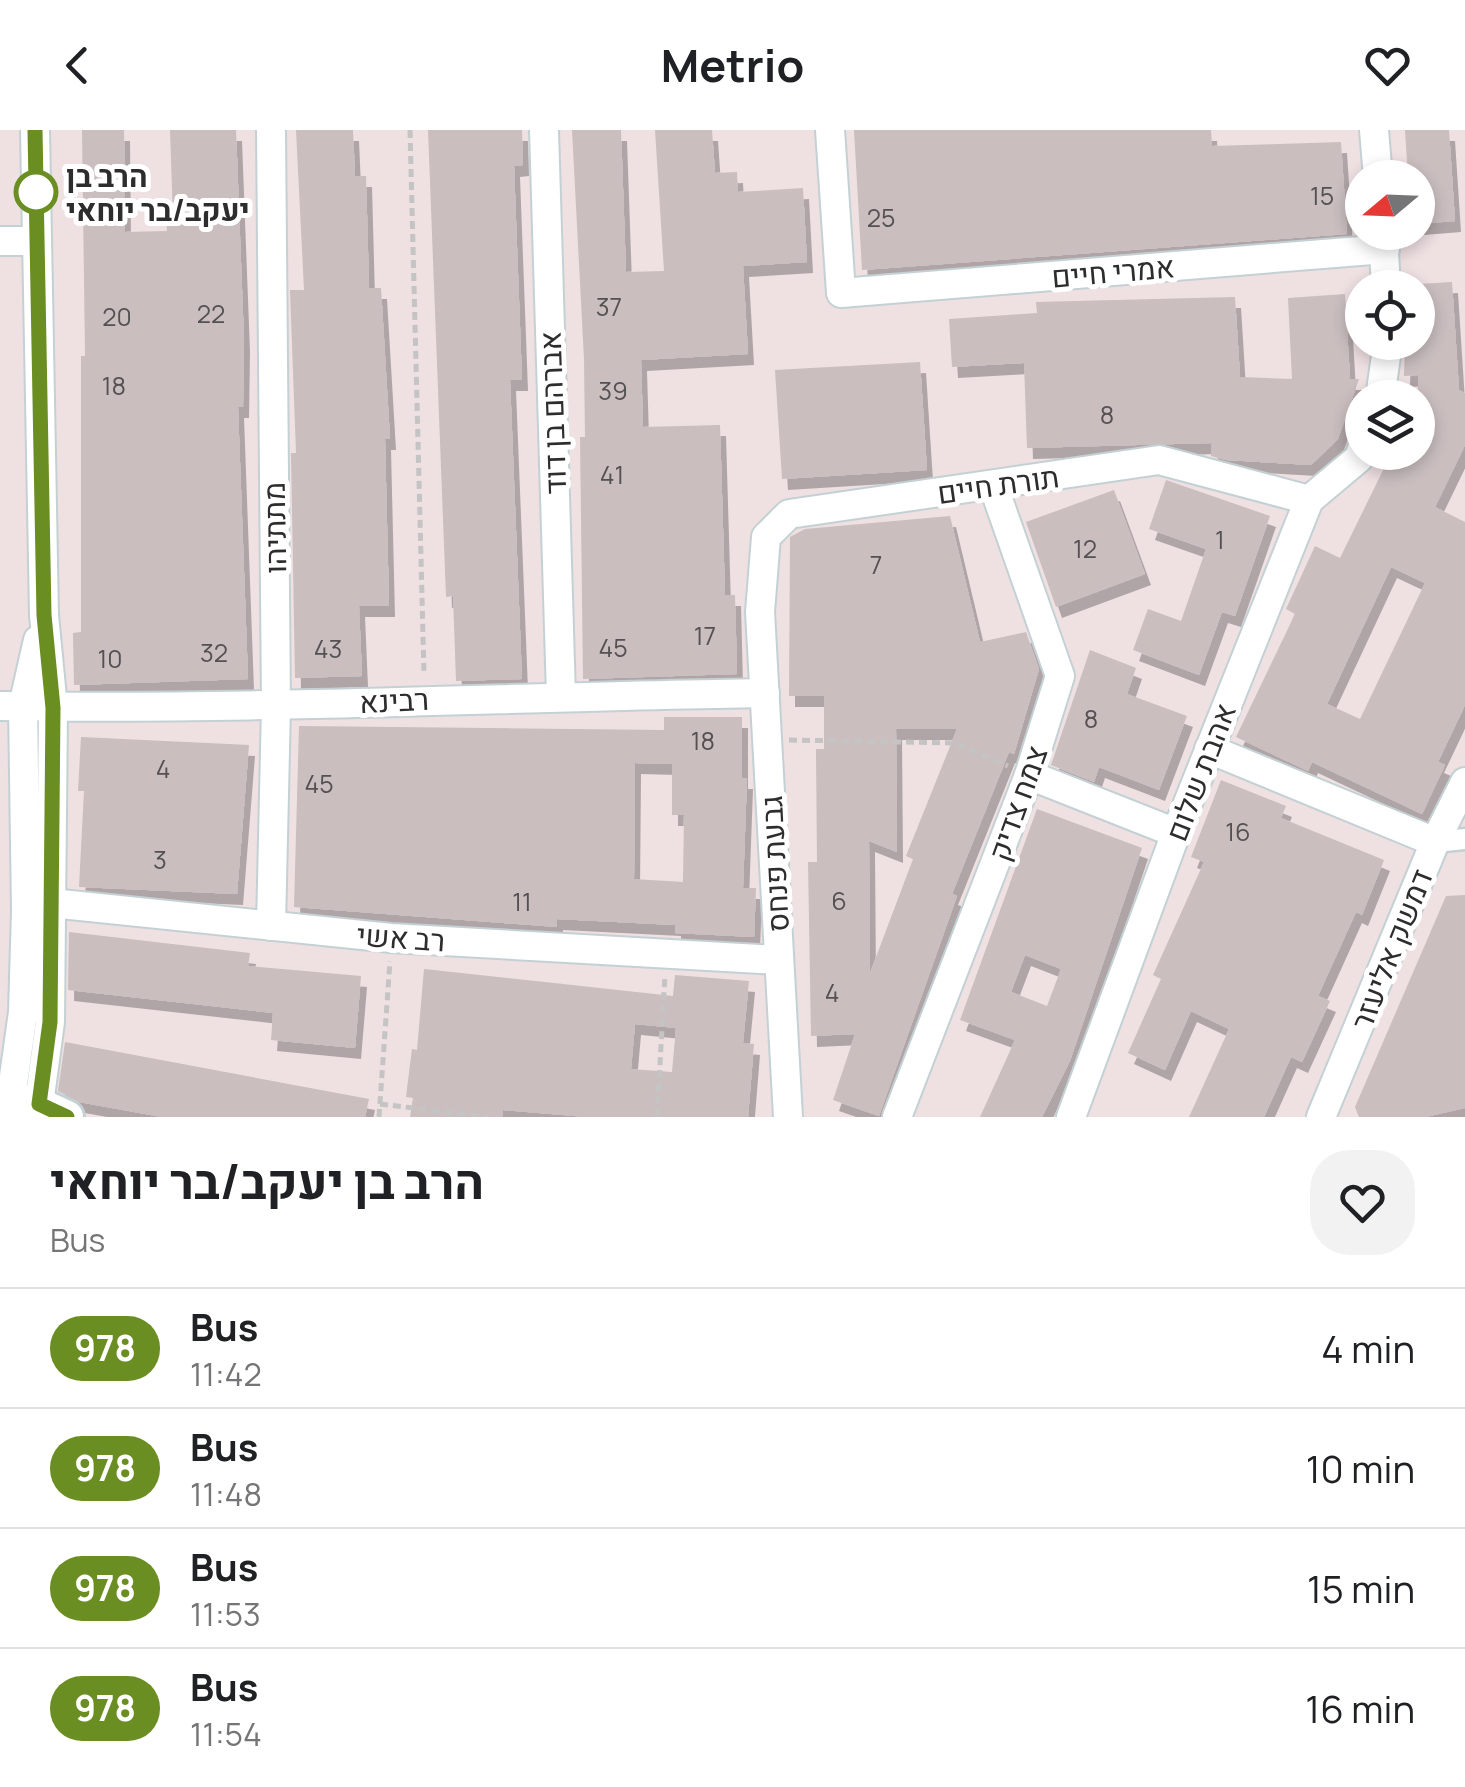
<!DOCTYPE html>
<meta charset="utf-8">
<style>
body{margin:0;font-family:Manrope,Heebo,sans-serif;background:#f2f2f2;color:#202124;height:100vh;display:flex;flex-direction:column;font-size:38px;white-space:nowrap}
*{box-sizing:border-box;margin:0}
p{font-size:32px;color:#757577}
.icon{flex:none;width:55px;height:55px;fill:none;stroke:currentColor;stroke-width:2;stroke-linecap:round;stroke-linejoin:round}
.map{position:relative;height:987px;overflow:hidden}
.details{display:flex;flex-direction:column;background:#fff;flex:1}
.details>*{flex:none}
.badge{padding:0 20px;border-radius:32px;font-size:35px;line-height:65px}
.needle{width:65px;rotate:251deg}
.buttons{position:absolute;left:1345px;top:30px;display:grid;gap:20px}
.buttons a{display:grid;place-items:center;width:90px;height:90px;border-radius:50%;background:#fff;box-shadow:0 5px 15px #0003;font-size:50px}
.map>.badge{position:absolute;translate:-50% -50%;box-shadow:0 0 0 5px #fff}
.round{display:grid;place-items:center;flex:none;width:105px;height:105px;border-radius:40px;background:#f2f2f2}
.overview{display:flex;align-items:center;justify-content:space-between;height:170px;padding:0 50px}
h1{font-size:48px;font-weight:700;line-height:75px}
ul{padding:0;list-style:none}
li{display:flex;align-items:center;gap:30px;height:120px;padding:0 50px;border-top:2px solid #e0e0e0}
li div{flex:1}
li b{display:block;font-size:38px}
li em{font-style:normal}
li .badge{min-width:110px;font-weight:700;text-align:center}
header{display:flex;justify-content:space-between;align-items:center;height:130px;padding:0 50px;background:#fff;font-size:45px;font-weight:700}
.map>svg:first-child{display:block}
.building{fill:#cabebf;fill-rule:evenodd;filter:url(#shadow)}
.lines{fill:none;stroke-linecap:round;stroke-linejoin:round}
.pedestrian-casing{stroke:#c4d1d4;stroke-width:25}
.minor-casing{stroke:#c4d1d4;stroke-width:32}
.tertiary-casing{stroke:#c4d1d4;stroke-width:38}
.path{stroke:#c4c4c4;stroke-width:5;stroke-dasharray:8 5;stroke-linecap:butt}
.pedestrian{stroke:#fff;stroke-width:20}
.minor{stroke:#fff;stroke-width:28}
.tertiary{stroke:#fff;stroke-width:32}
.line-casing{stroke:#fff;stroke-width:22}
.line{stroke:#6b8e23;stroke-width:15}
.stop-dot{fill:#fff;stroke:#6b8e23;stroke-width:5}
.labels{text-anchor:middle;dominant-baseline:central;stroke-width:10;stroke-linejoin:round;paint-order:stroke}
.number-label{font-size:25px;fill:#545152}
.stop-label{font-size:30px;font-weight:bold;fill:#2d2d2d;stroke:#fff;text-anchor:start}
.street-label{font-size:30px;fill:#2d2d2d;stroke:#fff}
</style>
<header><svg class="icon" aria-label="back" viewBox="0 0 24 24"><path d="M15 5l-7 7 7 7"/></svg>Metrio<svg class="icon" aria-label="heart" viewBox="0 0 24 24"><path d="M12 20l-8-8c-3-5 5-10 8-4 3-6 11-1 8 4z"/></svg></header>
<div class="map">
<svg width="1465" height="987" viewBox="0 0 1465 987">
<defs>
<filter id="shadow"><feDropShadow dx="6" dy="11" stdDeviation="0" flood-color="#0004"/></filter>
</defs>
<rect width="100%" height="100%" fill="#efe0e2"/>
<!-- building -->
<g class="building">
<path d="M82,0H124L125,102L167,101L166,89H173L170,0H236L244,211L243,277H238L248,549L74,555L73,503L81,502V226H85Z"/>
<path d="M296,0H353L355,46H366L369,158H381L390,309H385L389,476H359L362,546L295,548L291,323H296L290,160H304Z"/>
<path d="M428,0H522L523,35L514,36L522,250H510L522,549L456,551L453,466L446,467Z"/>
<path d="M572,0H621L626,142L664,141L655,0H712L715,43L737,42L738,62L803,58L807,132L743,136L748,224L641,230L643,297L720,295L725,465H735L737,544L583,549L580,307H585L584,229Z"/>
<path d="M854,0H1211L1212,16L1341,12L1347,104L862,140Z"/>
<path d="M1405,0H1449L1455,91L1418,94V48H1408Z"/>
<path d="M1452,152L1459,260L1465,263V315L1435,377L1465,392V575L1438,632L1445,635L1422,684L1312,632L1308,641L1236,607L1295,484L1286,479L1315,416L1340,428L1392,322H1418V245L1404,246L1405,212H1418V154ZM1391,437L1425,453L1360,589L1327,574Z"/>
<path d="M1345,164L1350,249H1359L1338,309L1311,335L1226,330L1211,326L1212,313L1027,318L1024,233L952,237L949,189L1037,183L1036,172L1235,167L1240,247L1292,249L1288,168Z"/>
<path d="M920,232L927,340L782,349L775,240Z"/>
<path d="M1166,350L1270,386L1235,486L1222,482L1199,545L1133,520L1148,479L1181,491L1206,419L1149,399Z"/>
<path d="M1114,360L1145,444L1056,477L1026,392Z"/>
<path d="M950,386L980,512L1026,502L1039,539L1014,624L1009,622L952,764L957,766L879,986L833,970L855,904L811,906L808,732H817L816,619H824V566H789L790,407L805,399ZM896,599H957L906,726L913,729L870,843L869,711L897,722Z"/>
<path d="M1090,520L1136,538L1127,564L1187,586L1159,660L1099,637L1094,652L1051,635Z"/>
<path d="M664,587H742V648H747L743,758H756L754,807L675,803V795L557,789V797L294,777L299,596L664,600ZM635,633L672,634V685H684L683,752L634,749Z"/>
<path d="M81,607L249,615L237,764L79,757L84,661H78Z"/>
<path d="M1221,650L1286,676L1281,688L1384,730L1362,785L1356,782L1318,866L1330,871L1302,932L1291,927L1264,987H1189L1229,899L1191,881L1165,940L1128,923L1161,849L1153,845L1204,732L1191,727Z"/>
<path d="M1037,679L1142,718L1070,931L1042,987H980L1015,910L960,890ZM1025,825L1061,839L1047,876L1011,862Z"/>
<path d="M1465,765V978L1425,987H1359L1355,977L1446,766Z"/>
<path d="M69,802L250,823L248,836L361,846L355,918L271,910L273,883L68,860Z"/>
<path d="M424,839L673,866L675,845L749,851L743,913L754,914L748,987H587L503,980L502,987H410L413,968L406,967L412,919L417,920ZM635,894L676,898L672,942L631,939Z"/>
<path d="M65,912L369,969L365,987H162L79,972L58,961Z"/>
</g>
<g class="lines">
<!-- pedestrian casing -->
<g class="pedestrian-casing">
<path id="pedestrian" d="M1435,712L1465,709"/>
</g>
<!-- minor casing -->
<g class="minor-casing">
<g id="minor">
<path d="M271,0L276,576L271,796"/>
<path d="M544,0L561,566"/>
<path d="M830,0L841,163L1385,119"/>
<path d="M1374,0L1378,48"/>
<path d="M1383,104L1386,158"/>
<path d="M0,111H37"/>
<path d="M1380,268L1388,212"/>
<path d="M0,576C255,580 510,567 765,563"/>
<path d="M1209,619L1435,712"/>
<path d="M1029,645L1176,703"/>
<path d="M26,781L51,773L391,808L778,830"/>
<path d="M14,987L11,968L23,882L26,781L23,576L38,510"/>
<path d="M31,987L39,974L50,892L53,578L44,485L35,0"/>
<path d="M788,987L760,482L766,407L789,384L1159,330L1309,370"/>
<path d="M897,987L1029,645L1060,546L993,355"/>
<path d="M1071,987L1176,703L1309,370L1359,328L1362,319"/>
<path d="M1321,987L1435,712L1465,652"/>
</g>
</g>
<!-- tertiary casing -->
<g class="tertiary-casing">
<path id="tertiary" d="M0,967L39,974L67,987"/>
</g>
<!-- path -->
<g class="path">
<path d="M410,0L424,545"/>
<path d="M789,610L955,613L1008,636"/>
<path d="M380,974L488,987"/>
<path d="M379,987L390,831"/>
<path d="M657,987L665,845"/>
</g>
<!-- pedestrian -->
<use href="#pedestrian" class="pedestrian"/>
<!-- minor -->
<use href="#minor" class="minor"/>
<!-- tertiary -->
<use href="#tertiary" class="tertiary"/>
</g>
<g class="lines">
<!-- line casing -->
<g class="line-casing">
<path id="line" d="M35,0L44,485L53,578L50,892L39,974L67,987"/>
</g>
<!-- line -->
<use href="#line" class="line"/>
</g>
<!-- markers -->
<circle class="stop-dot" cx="36" cy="62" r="20"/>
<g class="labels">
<!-- number labels -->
<g class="number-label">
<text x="1322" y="65">15</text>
<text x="881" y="87">25</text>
<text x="609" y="176">37</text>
<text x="211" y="183">22</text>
<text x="117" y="186">20</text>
<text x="114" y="255">18</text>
<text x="613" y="260">39</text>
<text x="1107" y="284">8</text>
<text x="612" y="344">41</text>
<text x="1220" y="409">1</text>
<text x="1085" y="418">12</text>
<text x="876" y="434">7</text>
<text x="705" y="505">17</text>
<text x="613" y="517">45</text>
<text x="328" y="518">43</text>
<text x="214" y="522">32</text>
<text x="110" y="528">10</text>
<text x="1091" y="588">8</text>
<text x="703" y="610">18</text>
<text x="163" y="638">4</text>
<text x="319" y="653">45</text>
<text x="1238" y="701">16</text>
<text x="160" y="729">3</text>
<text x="839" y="770">6</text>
<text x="522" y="771">11</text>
<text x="832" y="862">4</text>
</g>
<!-- stop labels -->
<g class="stop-label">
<text x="66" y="45">הרב בן<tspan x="66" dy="34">יעקב/בר יוחאי</tspan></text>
</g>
<!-- street labels -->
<g class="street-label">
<text transform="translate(1113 141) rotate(-5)">אמרי חיים</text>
<text transform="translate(552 283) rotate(-92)">אברהם בן דוד</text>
<text transform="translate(998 354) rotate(-8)">תורת חיים</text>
<text transform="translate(274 398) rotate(-91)">מתתיהו</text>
<text transform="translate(394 570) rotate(-3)">רבינא</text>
<text transform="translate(1200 642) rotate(-69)">אהבת שלום</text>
<text transform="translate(1017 673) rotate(-70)">צמח צדיק</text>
<text transform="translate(774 734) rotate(-93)">גבעת פנחס</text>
<text transform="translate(401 807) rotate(4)">רב אשי</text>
<text transform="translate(1391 819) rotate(-68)">דמשק אליעזר</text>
</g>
</g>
</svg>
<div class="buttons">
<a><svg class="needle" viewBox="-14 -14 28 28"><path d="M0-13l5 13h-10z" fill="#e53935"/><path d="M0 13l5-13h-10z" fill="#757577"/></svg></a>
<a><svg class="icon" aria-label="locate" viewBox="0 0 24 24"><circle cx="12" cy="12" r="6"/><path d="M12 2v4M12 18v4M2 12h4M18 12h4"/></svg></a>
<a><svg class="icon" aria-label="layers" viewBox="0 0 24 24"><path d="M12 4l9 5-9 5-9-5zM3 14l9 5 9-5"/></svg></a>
</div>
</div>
<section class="details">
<div class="overview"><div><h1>הרב בן יעקב/בר יוחאי</h1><p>Bus</p></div><a class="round"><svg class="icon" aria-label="heart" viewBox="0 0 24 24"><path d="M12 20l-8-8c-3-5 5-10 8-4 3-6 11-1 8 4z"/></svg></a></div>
<ul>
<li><span class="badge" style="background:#6b8e23;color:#fff">978</span><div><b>Bus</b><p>11:42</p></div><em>4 min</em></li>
<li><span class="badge" style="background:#6b8e23;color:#fff">978</span><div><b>Bus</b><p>11:48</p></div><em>10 min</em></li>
<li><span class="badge" style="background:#6b8e23;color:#fff">978</span><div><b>Bus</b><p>11:53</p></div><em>15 min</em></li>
<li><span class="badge" style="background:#6b8e23;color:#fff">978</span><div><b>Bus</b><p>11:54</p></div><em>16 min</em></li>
</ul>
</section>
